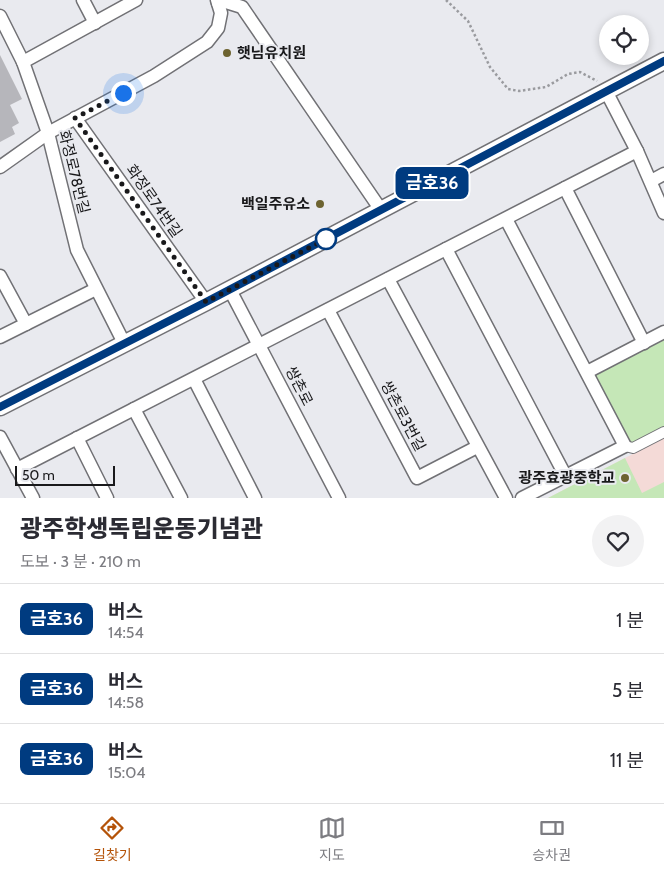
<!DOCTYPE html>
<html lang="ko">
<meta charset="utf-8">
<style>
body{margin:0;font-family:Cabin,"Noto Sans KR",sans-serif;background:#f2f2f3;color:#2b2b33;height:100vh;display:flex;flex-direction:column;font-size:19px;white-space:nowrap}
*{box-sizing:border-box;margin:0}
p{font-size:16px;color:#7c7c81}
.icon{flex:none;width:28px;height:28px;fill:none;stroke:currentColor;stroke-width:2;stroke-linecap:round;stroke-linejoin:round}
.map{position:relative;height:498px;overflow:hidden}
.side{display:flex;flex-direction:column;background:#fff;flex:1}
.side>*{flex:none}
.badge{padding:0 10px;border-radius:8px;font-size:18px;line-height:32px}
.fabs{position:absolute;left:599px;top:15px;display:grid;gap:10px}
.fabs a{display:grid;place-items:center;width:50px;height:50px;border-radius:50%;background:#fff;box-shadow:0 2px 8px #0003;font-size:25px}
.scale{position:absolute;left:15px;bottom:12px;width:100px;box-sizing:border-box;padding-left:5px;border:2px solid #19191b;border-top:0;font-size:14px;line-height:18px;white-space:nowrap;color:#19191b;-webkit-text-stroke:4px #e9eaef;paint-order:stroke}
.you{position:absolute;width:25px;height:25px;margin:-12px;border:4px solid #fff;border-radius:50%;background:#1a73e8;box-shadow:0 0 0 8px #1a73e833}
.map>.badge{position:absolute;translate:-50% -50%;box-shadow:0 0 0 2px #fff}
.round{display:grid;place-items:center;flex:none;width:52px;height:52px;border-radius:26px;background:#f2f2f3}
.headline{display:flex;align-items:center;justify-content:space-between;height:85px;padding:0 20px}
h1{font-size:24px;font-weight:800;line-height:38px}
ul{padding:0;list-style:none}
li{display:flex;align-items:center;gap:15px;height:70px;padding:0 20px;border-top:1px solid #e1e1e2}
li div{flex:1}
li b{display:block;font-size:19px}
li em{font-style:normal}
li .badge{min-width:55px;font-weight:700;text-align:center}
.tabs{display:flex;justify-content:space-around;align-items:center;height:70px;border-top:1px solid #e1e1e2;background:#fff;font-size:14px;color:#7c7c81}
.tabs a{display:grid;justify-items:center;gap:2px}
.tabs .on{color:#b45309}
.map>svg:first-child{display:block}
.education{fill:#f4dad7}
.green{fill:#c5e7b7}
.building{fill:#b6b6bb}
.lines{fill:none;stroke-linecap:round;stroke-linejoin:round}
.pedestrian-casing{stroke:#717175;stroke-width:12}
.minor-casing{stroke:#717175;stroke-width:15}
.tertiary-casing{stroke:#717175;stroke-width:19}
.path{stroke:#9a9b9f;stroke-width:2.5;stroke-dasharray:2.5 2.5;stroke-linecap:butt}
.pedestrian{stroke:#fff;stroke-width:10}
.minor{stroke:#fff;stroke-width:12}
.tertiary{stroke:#fff;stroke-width:16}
.line-casing{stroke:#fff;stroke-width:11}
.line{stroke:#003b80;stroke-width:8}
.walk{stroke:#19191b;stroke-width:5;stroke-dasharray:0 9}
.poi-dot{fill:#6d6330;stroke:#e9eaef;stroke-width:2}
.stop-dot{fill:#fff;stroke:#003b80;stroke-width:2.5}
.labels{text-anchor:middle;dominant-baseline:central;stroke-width:4;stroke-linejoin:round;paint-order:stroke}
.poi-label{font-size:15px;font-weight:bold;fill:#19191b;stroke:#e9eaef;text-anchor:end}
.street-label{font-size:15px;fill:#19191b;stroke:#e9eaef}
</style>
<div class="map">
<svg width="664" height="498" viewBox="0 0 664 498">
<rect width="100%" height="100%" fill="#e9eaef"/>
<!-- education -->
<path class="education" d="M664,438V498H548L625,458Z"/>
<!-- green -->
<g class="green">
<path d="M664,337V428L630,444L595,377L598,370Z"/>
<path d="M625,458L642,493L664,482V498H548Z"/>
</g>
<!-- building -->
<path class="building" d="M0,55L22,99L10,105L19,123L12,127L15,134L0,142Z"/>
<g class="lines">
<!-- pedestrian casing -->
<g class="pedestrian-casing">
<path id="pedestrian" d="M625,446L633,448L664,432"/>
</g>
<!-- minor casing -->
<g class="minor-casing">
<g id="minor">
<path d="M83,0L95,23"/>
<path d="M218,3L226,2L242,7L381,210"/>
<path d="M0,16L23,62L48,133L77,250L124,343"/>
<path d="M23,62L136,0"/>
<path d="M606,91L637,151L664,213"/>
<path d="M75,118L206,302"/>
<path d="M0,167L48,133L154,76L207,42L218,28L221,13L217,0"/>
<path d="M651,181L664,174"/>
<path d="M565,188L644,343"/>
<path d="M506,219L625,446L522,498"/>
<path d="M446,249L565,475"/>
<path d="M0,276L26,324"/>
<path d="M388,279L506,498"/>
<path d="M230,290L339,498"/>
<path d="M328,310L417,478L477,447"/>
<path d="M0,337L96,289"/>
<path d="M587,372L664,332"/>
<path d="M194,379L255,498"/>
<path d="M134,409L181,498"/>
<path d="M0,437L33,498"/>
<path d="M77,438L107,498"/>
<path d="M17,469L637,151"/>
</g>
</g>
<!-- tertiary casing -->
<g class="tertiary-casing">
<path id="tertiary" d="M0,407L206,302L664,61"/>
</g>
<!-- path -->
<path class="path" d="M446,0L468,21L490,67L508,89L519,91L546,87L568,74L580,72L597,81"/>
<!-- pedestrian -->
<use href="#pedestrian" class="pedestrian"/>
<!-- minor -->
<use href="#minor" class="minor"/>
<!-- tertiary -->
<use href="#tertiary" class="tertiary"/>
</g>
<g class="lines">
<!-- line casing -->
<g class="line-casing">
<path id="line" d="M0,407L206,302L664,61"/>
</g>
<!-- line -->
<use href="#line" class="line"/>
<!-- walk -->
<path class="walk" d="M123,93L75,118L206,302L326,239"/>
</g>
<!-- markers -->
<g class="poi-dot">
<circle cx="227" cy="53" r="5"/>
<circle cx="320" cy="204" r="5"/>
<circle cx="625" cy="478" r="5"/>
</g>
<circle class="stop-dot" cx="326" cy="239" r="10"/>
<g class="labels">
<!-- poi labels -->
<g class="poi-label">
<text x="237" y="53" text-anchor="start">햇님유치원</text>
<text x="310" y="204">백일주유소</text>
<text x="615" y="478">광주효광중학교</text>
</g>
<!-- street labels -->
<g class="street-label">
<text transform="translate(74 172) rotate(76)">화정로78번길</text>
<text transform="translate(154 201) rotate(55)">화정로74번길</text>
<text transform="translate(299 386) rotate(63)">쌍촌로</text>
<text transform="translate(403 416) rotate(62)">쌍촌로3번길</text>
</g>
</g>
</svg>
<div class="fabs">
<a><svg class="icon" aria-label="locate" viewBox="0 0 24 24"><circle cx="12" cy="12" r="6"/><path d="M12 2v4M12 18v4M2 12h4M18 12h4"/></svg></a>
</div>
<div class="scale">50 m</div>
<div class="you" style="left:123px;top:93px"></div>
<b class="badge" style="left:432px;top:183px;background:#003b80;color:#fff">금호36</b>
</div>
<section class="side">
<div class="headline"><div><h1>광주학생독립운동기념관</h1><p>도보 · 3 분 · 210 m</p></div><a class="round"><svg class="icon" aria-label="heart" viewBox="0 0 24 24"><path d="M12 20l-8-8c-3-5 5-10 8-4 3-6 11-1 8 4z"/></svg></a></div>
<ul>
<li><span class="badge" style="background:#003b80;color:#fff">금호36</span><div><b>버스</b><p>14:54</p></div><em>1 분</em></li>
<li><span class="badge" style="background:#003b80;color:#fff">금호36</span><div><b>버스</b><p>14:58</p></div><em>5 분</em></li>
<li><span class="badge" style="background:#003b80;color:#fff">금호36</span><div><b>버스</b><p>15:04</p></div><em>11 분</em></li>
</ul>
</section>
<nav class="tabs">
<a class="on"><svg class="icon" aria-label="directions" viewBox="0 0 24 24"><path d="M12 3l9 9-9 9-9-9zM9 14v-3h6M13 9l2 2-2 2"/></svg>길찾기</a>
<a><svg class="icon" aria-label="map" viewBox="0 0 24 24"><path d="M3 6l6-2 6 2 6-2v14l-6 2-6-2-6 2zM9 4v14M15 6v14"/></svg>지도</a>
<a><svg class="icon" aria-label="tickets" viewBox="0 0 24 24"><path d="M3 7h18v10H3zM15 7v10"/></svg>승차권</a>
</nav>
